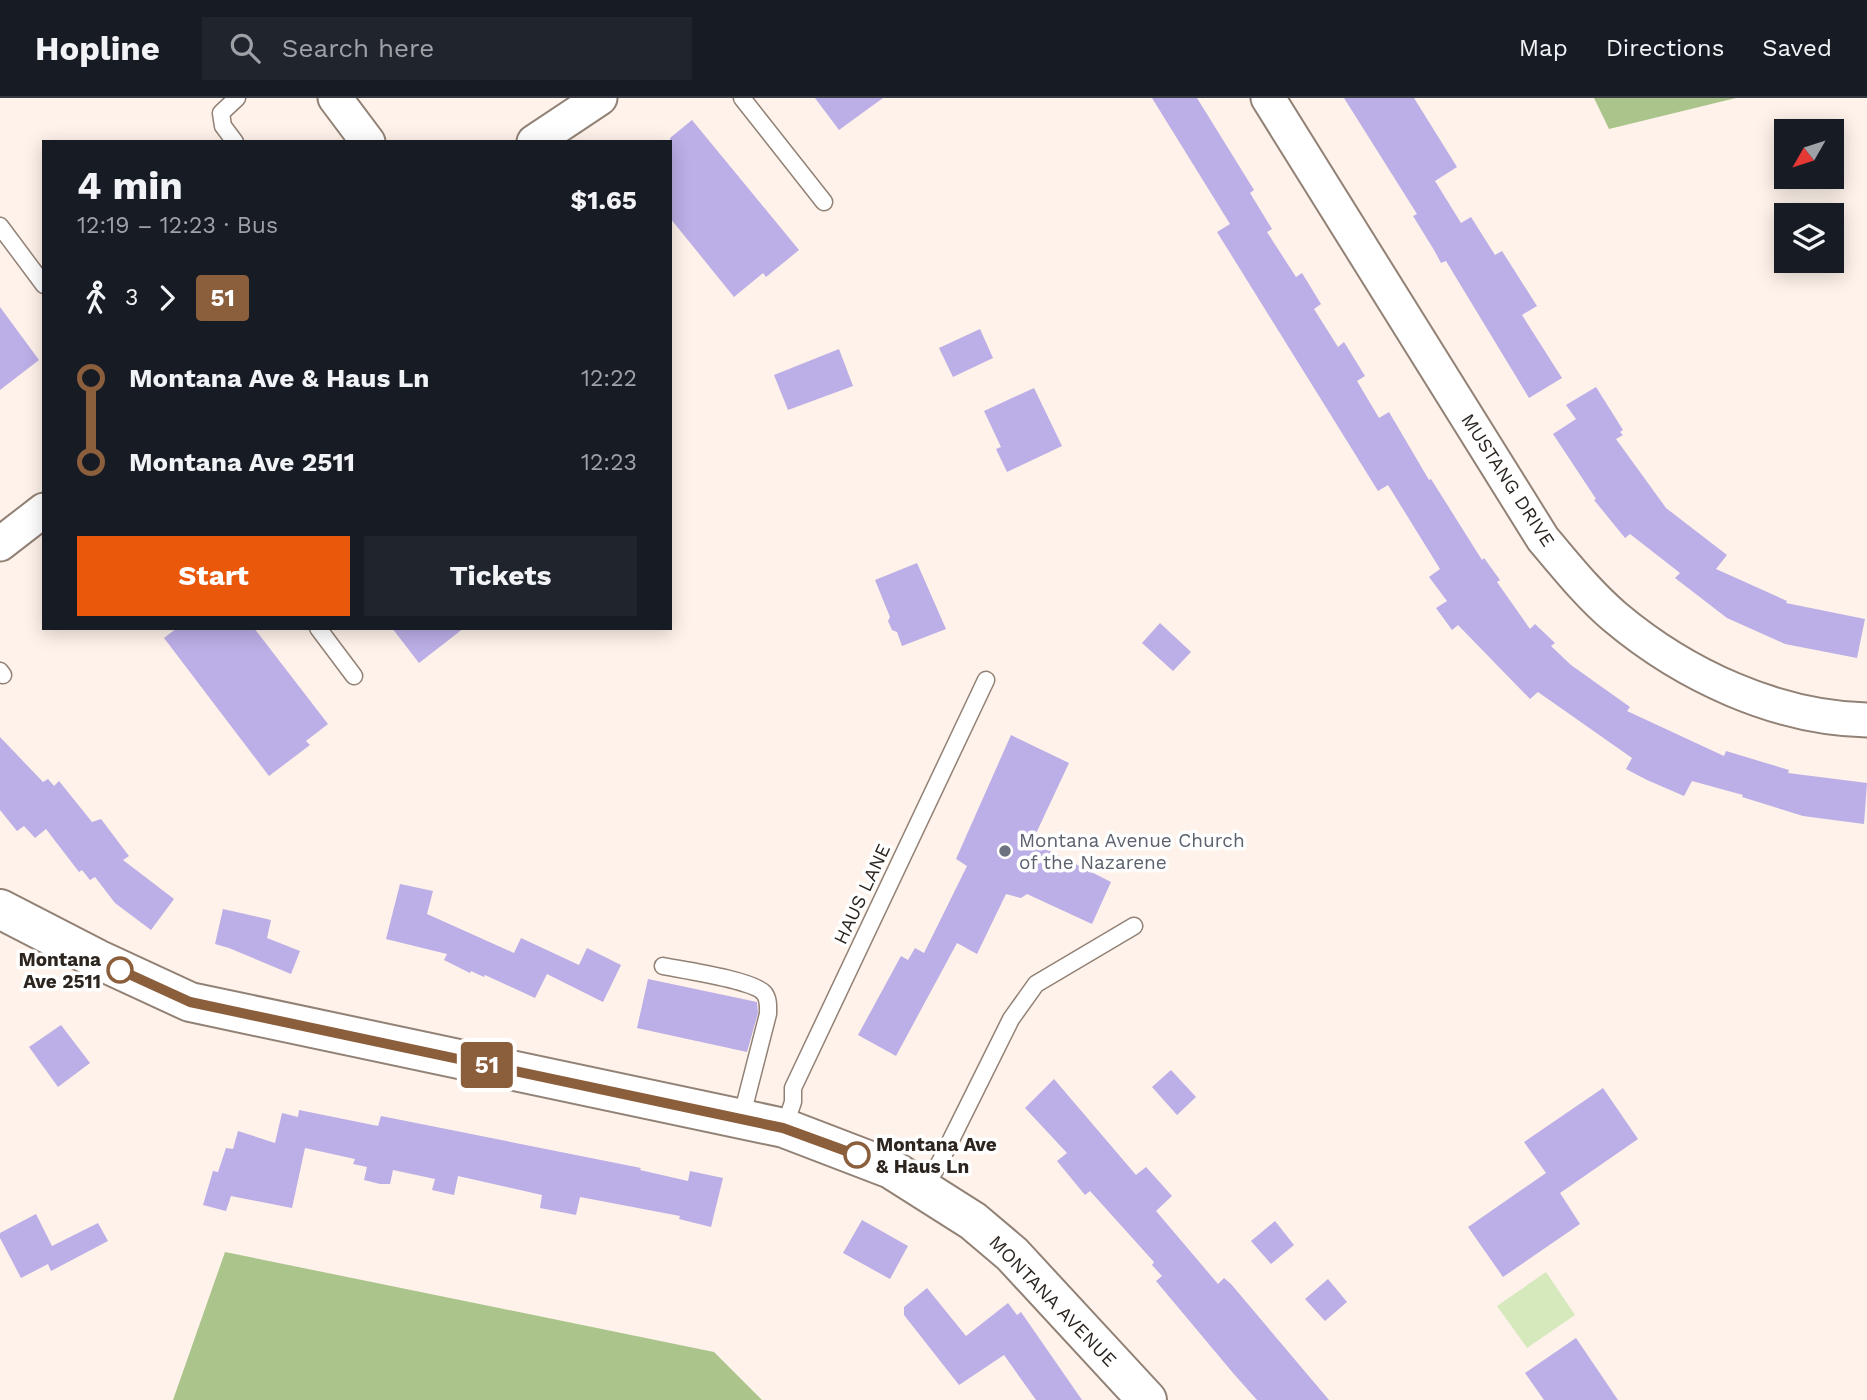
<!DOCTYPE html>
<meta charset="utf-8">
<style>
body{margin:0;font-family:"Work Sans",sans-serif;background:#20242c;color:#f1f3f6;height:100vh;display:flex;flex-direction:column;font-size:26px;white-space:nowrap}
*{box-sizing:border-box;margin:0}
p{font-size:23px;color:#9ea1a6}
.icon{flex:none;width:38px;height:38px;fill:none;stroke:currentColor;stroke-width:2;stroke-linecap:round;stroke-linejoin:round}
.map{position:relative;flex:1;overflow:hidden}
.panel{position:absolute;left:42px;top:42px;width:630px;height:490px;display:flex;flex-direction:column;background:#171b24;border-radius:0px;box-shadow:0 4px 18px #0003}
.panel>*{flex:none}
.badge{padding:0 14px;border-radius:5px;font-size:24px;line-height:46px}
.needle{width:46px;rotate:231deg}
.controls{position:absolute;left:1774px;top:21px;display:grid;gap:14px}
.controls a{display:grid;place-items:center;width:70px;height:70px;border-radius:0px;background:#171b24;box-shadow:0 4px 18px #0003;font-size:35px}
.map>.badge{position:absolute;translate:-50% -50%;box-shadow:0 0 0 4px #fff}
.legs{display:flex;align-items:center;gap:10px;height:77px;padding:0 35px;font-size:23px}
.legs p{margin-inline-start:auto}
.headline{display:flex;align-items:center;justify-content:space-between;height:119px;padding:0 35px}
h1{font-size:38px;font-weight:700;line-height:52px}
.primary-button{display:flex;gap:14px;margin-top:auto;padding:14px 35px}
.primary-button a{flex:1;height:80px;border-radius:0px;background:#ea580c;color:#fff;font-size:28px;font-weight:700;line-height:80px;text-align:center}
.primary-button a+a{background:#20242c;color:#f1f3f6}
ul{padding:0 35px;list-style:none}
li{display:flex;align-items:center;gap:24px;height:84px;font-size:26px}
li i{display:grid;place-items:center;width:10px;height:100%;margin:0 9px;background:currentColor}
li i::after{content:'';width:18px;height:18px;margin:-9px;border:5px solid;border-radius:50%;background:#171b24}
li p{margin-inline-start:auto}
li:first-child i{background:linear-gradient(#0000 50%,currentColor 0)}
li:last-child i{background:linear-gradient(currentColor 50%,#0000 0)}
header{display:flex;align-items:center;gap:42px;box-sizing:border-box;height:98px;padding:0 35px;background:#171b24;border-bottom:2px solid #363941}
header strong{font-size:33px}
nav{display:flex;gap:38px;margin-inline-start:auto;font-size:24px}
.search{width:490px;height:63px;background:#20242c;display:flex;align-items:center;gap:18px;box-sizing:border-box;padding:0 24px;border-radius:0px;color:#9ea1a6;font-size:26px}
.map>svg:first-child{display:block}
.green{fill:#d5e9bd}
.forest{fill:#abc48c}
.building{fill:#bcaee6}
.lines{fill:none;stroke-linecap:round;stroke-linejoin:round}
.service-casing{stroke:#928175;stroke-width:19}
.minor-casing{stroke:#928175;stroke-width:37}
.tertiary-casing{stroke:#928175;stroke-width:42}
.service{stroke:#fff;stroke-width:16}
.minor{stroke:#fff;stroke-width:33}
.tertiary{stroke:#fff;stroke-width:38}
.line-1-casing{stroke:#fff;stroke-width:16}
.line-1{stroke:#8b5e3c;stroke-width:10}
.worship-dot{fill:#6b7280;stroke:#fff;stroke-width:2.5}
.stop-1-dot{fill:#fff;stroke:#8b5e3c;stroke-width:3.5}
.labels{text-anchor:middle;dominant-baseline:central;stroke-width:7;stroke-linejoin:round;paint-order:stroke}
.street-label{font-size:19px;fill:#2c2520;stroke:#fff}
.worship-label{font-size:19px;fill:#5b616d;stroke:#fff;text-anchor:start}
.stop-label{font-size:19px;font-weight:bold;fill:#2c2520;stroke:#fff;text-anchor:end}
</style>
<header>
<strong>Hopline</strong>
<div class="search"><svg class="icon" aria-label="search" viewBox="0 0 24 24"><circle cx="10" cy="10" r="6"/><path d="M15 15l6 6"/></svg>Search here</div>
<nav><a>Map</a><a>Directions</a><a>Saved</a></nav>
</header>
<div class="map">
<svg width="1867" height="1302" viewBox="0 0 1867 1302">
<rect width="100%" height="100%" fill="#fef2ea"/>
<!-- green -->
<path class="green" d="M1546,1174L1575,1217L1527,1250L1497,1208Z"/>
<!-- forest -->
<g class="forest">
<path d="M1594,0H1736L1609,31Z"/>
<path d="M225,1154L714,1254L762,1302H173Z"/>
</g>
<!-- building -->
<g class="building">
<path d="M815,0H883L839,32Z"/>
<path d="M1152,0H1197L1254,92L1250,95L1272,131L1267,134L1296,179L1302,175L1321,206L1314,211L1338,249L1344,244L1365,278L1357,283L1379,320L1389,314L1429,382L1431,381L1482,462L1484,460L1500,482L1497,484L1530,531L1535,526L1555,545L1551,548L1571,567L1630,609L1627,613L1724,658L1726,653L1789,672L1788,675L1867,685L1864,726L1803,718L1742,699L1743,697L1692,683L1684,698L1647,682L1626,671L1632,660L1538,594L1530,601L1458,527L1452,532L1436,510L1447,503L1429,479L1440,471L1388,387L1378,393L1217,134L1230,126Z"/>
<path d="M1344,0H1414L1457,69L1435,83L1461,125L1471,119L1495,157L1502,153L1537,208L1522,217L1562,280L1529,300L1446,163L1441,165L1434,152L1413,118L1417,116Z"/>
<path d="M692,22L799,152L766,179L763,175L734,199L670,120V40Z"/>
<path d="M0,209L39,262L0,292Z"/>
<path d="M980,231L993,260L953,279L939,250Z"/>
<path d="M839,251L853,288L788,312L774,277Z"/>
<path d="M1596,289L1623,332L1620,334L1623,337L1616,341L1666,410L1727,457L1716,471L1787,503L1786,505L1865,521L1857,560L1785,546L1727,520L1675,480L1680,475L1630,436L1625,440L1594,402L1596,401L1553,336L1576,321L1566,307Z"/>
<path d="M1034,290L1062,348L1007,374L996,351L1001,349L984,313Z"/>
<path d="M917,465L946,531L902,548L897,534L892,532L888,523L890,519L875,482Z"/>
<path d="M1160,525L1191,554L1173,573L1142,545Z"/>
<path d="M177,530H254L328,626L306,643L310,647L269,678L164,540Z"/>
<path d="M392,530H464L419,565Z"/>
<path d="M1011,637L1069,665L1032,744L1111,784L1092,826L1027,796L1021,800L1006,796L977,856L957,845L896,958L858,937L901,858L908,862L915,850L924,855L967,768L956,761Z"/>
<path d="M0,639L43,684L48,681L54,688L59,683L92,724L101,721L129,758L123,762L174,801L151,832L115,805L95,779L90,782L82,772L79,774L46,731L35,740L24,728L17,733L0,712Z"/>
<path d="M400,786L433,793L427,816L514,855L521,840L579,867L587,850L621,867L603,904L547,876L535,900L485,877L484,879L471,873L470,875L444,862L447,856L386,841Z"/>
<path d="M223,811L271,822L267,840L300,853L291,876L229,850L215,846Z"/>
<path d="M648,881L757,904L758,915L747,954L637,930Z"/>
<path d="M61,927L90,965L58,989L29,949Z"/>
<path d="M1171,972L1196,999L1177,1017L1152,989Z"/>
<path d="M1054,981L1136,1077L1146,1069L1172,1098L1156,1113L1218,1186L1224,1180L1231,1186L1329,1302H1257L1233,1275L1156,1183L1162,1178L1152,1167L1154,1164L1090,1093L1085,1097L1057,1063L1067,1055L1025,1010Z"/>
<path d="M1603,990L1638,1041L1560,1095L1580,1126L1503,1179L1468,1129L1546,1075L1524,1044Z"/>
<path d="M299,1012L378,1028L381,1018L641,1070L640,1072L688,1083L690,1073L723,1080L711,1129L679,1121L680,1118L580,1099L576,1117L540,1110L542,1097L458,1078L454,1097L432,1092L435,1081L393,1072L390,1086H380L364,1082L367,1069L353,1066L355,1061L305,1050L292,1110L231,1098L226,1113L203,1107L213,1073L218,1074L226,1050L233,1051L238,1033L275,1045L282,1015L298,1019Z"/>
<path d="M36,1116L52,1148L98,1125L108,1143L51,1173L48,1166L21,1180L0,1140V1135Z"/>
<path d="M862,1122L908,1148L890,1181L843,1155Z"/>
<path d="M1275,1123L1294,1147L1271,1166L1251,1143Z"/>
<path d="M1328,1181L1347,1204L1325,1223L1305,1201Z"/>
<path d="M927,1190L966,1238L1008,1205L1017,1217L1021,1214L1082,1302H1036L1004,1257L959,1287L904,1217V1209Z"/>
<path d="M1576,1240L1618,1302H1544L1525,1275Z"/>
</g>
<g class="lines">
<!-- service casing -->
<g class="service-casing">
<g id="service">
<path d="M742,0L824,104"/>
<path d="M235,44L223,28L221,15L237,0"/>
<path d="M0,128L44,187"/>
<path d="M318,530L354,578"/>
<path d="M0,573L3,577"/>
<path d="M663,868C683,872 753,882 764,895C769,901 768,909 768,916L741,1021"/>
<path d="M784,1030L793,1004V990L986,582"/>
<path d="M924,1090L940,1064L1011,921L1036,886L1134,828"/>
</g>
</g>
<!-- minor casing -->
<g class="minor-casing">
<g id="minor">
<path d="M335,0L368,44"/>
<path d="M1268,0L1543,441C1566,468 1588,496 1615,519C1684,577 1776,620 1867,622"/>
<path d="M534,44L600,0"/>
<path d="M0,446L44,412"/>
</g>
</g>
<!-- tertiary casing -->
<g class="tertiary-casing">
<path id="tertiary" d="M0,811L97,861L190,904L784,1030L891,1071L973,1123L1012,1156L1147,1302"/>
</g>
<!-- service -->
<use href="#service" class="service"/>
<!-- minor -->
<use href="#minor" class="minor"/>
<!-- tertiary -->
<use href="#tertiary" class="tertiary"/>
</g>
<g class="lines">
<!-- line-1 casing -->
<g class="line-1-casing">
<path id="line-1" d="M120,872L190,904L783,1030L857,1057"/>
</g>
<!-- line-1 -->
<use href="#line-1" class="line-1"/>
</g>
<!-- markers -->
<circle class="worship-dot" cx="1005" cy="753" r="7"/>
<g class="stop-1-dot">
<circle cx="120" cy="872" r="12"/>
<circle cx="857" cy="1057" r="12"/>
</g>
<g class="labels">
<!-- street labels -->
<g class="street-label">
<text transform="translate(1508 382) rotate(57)">MUSTANG DRIVE</text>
<text transform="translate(862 796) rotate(-65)">HAUS LANE</text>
<text transform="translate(1053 1203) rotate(46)">MONTANA AVENUE</text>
</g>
<!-- worship labels -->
<g class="worship-label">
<text x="1019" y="742">Montana Avenue Church<tspan x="1019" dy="22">of the Nazarene</tspan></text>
</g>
<!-- stop labels -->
<g class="stop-label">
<text x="101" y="861">Montana<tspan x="101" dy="22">Ave 2511</tspan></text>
<text x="876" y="1046" text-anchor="start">Montana Ave<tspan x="876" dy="22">&amp; Haus Ln</tspan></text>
</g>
</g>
</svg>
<div class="controls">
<a><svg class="needle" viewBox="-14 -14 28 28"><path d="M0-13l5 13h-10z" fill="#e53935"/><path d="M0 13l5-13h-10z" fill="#9ea1a6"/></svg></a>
<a><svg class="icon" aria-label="layers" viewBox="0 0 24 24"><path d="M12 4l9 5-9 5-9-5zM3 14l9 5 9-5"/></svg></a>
</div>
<b class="badge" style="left:487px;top:967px;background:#8b5e3c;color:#fff">51</b>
<section class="panel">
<div class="headline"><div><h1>4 min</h1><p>12:19 – 12:23 · Bus</p></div><b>$1.65</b></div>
<div class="legs"><svg class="icon" aria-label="walk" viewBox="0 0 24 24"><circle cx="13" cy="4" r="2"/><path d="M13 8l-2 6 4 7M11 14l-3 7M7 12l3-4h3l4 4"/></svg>3<svg class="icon" aria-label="forward" viewBox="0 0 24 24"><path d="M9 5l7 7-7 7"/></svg><b class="badge" style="background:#8b5e3c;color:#fff">51</b></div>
<ul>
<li><i style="color:#8b5e3c"></i><b>Montana Ave &amp; Haus Ln</b><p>12:22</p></li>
<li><i style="color:#8b5e3c"></i><b>Montana Ave 2511</b><p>12:23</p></li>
</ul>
<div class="primary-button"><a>Start</a><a>Tickets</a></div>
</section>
</div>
